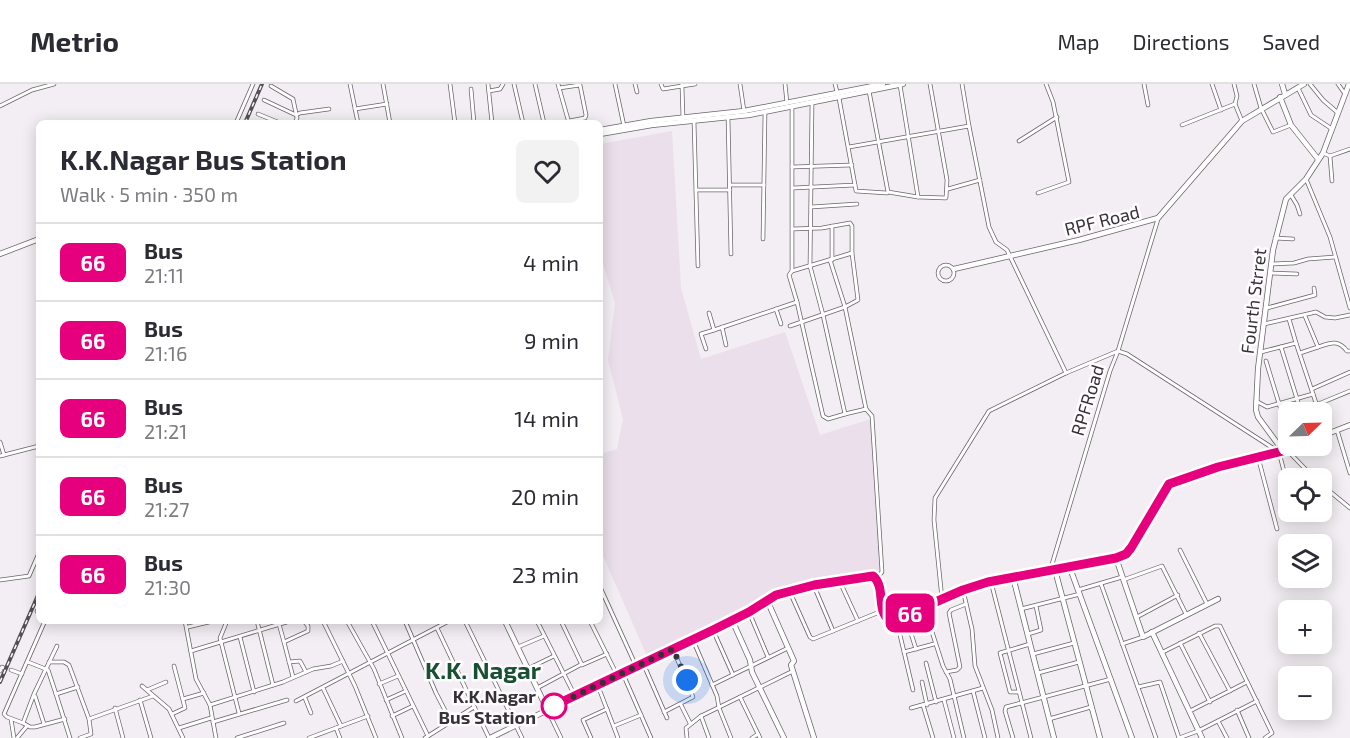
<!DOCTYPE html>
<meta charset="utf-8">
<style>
body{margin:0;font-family:"Exo 2",sans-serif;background:#f2f2f3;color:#2b2b33;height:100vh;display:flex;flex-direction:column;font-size:22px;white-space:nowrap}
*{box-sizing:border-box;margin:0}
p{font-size:20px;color:#7c7c81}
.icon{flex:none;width:33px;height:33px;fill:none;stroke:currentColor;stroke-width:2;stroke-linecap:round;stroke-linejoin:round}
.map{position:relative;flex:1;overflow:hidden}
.panel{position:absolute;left:36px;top:36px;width:567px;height:504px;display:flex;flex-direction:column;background:#fff;border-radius:9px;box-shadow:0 3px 15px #0003}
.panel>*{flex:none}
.badge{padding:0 12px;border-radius:9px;font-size:21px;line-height:39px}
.needle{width:39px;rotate:67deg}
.fabs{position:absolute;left:1278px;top:318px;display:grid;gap:12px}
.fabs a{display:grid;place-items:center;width:54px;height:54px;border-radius:9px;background:#fff;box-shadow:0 3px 15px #0003;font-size:30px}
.you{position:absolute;width:30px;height:30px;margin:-15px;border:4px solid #fff;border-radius:50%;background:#1a73e8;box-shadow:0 0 0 9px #1a73e833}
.map>.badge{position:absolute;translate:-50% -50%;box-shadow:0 0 0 3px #fff}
.round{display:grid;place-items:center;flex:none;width:63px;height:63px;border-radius:9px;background:#f2f2f3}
.head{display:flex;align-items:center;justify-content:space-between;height:102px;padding:0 24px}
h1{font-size:28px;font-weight:700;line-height:45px}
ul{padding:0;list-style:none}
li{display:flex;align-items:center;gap:18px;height:78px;padding:0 24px;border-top:2px solid #e1e1e2}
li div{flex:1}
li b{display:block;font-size:22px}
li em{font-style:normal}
li .badge{min-width:66px;font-weight:700;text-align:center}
header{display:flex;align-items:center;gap:36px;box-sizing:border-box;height:84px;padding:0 30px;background:#fff;border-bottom:2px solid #e1e1e2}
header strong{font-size:28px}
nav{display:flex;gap:33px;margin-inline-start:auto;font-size:21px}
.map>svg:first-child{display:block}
.built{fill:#eadfea}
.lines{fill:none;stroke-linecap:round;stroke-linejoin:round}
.minor-casing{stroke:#6a656a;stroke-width:4.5}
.tertiary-casing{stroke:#6a656a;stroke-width:6}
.secondary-casing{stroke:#6a656a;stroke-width:6}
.minor{stroke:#fff;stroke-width:3}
.tertiary{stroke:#fff;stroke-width:4.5}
.secondary{stroke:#fff;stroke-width:4.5}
.rail-casing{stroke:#535153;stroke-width:4}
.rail{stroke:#fffcff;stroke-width:1.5;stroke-dasharray:4.5;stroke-linecap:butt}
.line-casing{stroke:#fff;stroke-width:14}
.line{stroke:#e6007e;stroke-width:9}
.walk{stroke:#343234;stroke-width:6;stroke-dasharray:0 10.8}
.stop-dot{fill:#fff;stroke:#e6007e;stroke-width:3}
.labels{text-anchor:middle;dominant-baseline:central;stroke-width:5;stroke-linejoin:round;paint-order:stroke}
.street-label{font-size:18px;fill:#343234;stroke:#fffcff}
.stop-label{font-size:18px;font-weight:bold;fill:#343234;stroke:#fffcff;text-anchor:end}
.district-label{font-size:24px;font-weight:bold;fill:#185131;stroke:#fffcff}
</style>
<header>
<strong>Metrio</strong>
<nav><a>Map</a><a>Directions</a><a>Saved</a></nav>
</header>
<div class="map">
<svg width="1350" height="654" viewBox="0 0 1350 654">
<rect width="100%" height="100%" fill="#f3eef3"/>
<!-- built -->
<path class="built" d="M672,47L681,204L701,275L785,248L820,351L871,335L884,490L775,506L647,572L600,465V370L617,365L623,335L608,276L615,219L600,170V60Z"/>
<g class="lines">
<!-- minor casing -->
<g class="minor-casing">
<g id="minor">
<path d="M350,0L358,39"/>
<path d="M383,0L390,39"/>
<path d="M450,0L455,39"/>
<path d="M488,0L492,39"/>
<path d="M514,0L523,39"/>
<path d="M535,0L544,39"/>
<path d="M558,0L569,39"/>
<path d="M615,0L624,42"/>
<path d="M635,0L637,8"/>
<path d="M661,0L663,5L682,2L683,35"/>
<path d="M682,0V2L695,0"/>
<path d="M740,0L744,27"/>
<path d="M785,0L787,19"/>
<path d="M835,0L837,8"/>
<path d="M962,0L969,42"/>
<path d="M1144,0L1148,21"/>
<path d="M1212,0L1221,26"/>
<path d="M1234,0L1237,12L1235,20L1242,37"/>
<path d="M1254,0L1261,24L1273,48L1291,41"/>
<path d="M1310,0L1323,16L1338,29"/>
<path d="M1338,0L1345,10"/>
<path d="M900,1L918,113"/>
<path d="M271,2L293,15L297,34L295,39"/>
<path d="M559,4L580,1L586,31L585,34L569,37"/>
<path d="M1298,4L1311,31L1332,45"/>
<path d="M471,5L474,39"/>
<path d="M489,7L500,5L503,0"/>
<path d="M869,7L888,108L918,113L946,114L947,96L930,0"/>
<path d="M264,16L296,31L300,29L329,25"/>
<path d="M0,22L32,6L54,0"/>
<path d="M792,23V187L789,191L797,218"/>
<path d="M355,25L387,20"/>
<path d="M258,30L280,39"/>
<path d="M728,33L731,170"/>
<path d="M694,37L698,182"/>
<path d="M236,39L253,0"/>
<path d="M1182,41L1235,20"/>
<path d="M1019,57L1057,33"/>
<path d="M849,63L969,42L989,143L996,158L1007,166L1066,289"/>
<path d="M1323,69L1330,72L1350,65"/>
<path d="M1330,72L1332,97"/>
<path d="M792,83L852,81"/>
<path d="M1306,95L1330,153L1350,224"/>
<path d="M730,101H764"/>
<path d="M855,101L856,107L887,109"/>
<path d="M793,104L855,101L839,14"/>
<path d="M948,105L980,96"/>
<path d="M696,106H730"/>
<path d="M1038,109L1069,98L1053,18L1046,0"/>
<path d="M1291,111L1297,121L1300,130"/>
<path d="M811,123L857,120"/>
<path d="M832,142V176"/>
<path d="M792,145L822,144L850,139L852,142V169"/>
<path d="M1275,154L1293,155"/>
<path d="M763,155L765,28"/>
<path d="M830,176L845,223L866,325L845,330"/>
<path d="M1272,180L1294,179L1308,175L1335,173"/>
<circle cx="946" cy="189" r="8"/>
<path d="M1271,189L1297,190"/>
<path d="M1267,224L1315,211L1314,204"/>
<path d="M776,225L781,240"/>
<path d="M709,229L714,246L797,218L823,332L828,335L845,330L823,231L810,182L812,19"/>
<path d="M1289,235L1296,259"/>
<path d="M1264,240L1316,228L1325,233L1335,234L1350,231"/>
<path d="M790,242L845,223L858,216L852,169L792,187"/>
<path d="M722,243L726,261"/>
<path d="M1281,263L1301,328"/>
<path d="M1318,263C1330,259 1338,255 1347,267H1350"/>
<path d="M706,265L701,250L714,246"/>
<path d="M1261,268L1296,259L1319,328"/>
<path d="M1300,269L1318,263L1305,232"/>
<path d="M1266,277L1288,349"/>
<path d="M1312,305L1350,288"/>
<path d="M1256,317L1267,323L1313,310"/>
<path d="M1316,321L1350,307"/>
<path d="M866,325L872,332L882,488L877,494"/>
<path d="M1322,337L1325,350"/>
<path d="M1337,346L1350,389"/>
<path d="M0,358L4,371L0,372"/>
<path d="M1287,366L1314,394"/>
<path d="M4,371L39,362"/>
<path d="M1258,373L1277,445"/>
<path d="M1322,401L1350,424"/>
<path d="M1180,466L1207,520"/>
<path d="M1050,487L1110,287L1118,267L1127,270L1279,368L1288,403"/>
<path d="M0,496L29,492L39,469"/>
<path d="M1123,496L1162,482L1186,530"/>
<path d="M840,498L858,537"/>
<path d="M991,498L1031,654"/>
<path d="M1101,500L1156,654"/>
<path d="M814,502L833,547"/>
<path d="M600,503L636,582"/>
<path d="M789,506L810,553L813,555L882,527"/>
<path d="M963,506L972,545L975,582L992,626L998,654"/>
<path d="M1078,506L1122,493"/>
<path d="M942,515L934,436L935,414L989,327L1066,289L1118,267L1158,135"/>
<path d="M924,523L943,582L950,595L964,654"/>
<path d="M39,524L37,527L39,531"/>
<path d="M1021,525L1080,510"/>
<path d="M749,528L768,573"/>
<path d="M905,531L916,565"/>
<path d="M1137,533L1178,511"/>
<path d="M896,534L913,606"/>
<path d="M185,537L196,595L210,621"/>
<path d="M227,537L220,554L239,629"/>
<path d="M257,537L273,601"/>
<path d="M323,537L355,602L376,654"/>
<path d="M347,537L374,585L402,654"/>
<path d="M372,537L428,652"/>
<path d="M405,537L436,609L451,638"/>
<path d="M465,537L522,654"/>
<path d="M537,537L575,612"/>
<path d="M561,537L582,581L607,570"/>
<path d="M590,537L617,591"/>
<path d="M279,540L284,558L308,547V542L304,537"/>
<path d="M188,543L213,537"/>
<path d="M437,544L489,654"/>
<path d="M713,546L733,591"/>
<path d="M1199,549L1230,607"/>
<path d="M1028,550L1041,546L1036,522"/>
<path d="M240,553L254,608"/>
<path d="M693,556L717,612L719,624L731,654"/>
<path d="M284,558L293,593"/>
<path d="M1180,559L1210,618"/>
<path d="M1122,560L1143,553"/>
<path d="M57,562L34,610L23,639L30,643H35L65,635"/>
<path d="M518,563L544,552"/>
<path d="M191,567L290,537"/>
<path d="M904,568L934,560"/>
<path d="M1163,568L1215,542H1220L1272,649L1265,654"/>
<path d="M1033,570L1074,559"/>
<path d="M28,578L48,586L56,610L78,603"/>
<path d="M49,578H64L69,581L89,635L153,612"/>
<path d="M289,578L300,577L306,588"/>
<path d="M643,579L667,634"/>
<path d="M926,579L936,618"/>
<path d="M527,585L554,572"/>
<path d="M11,586L22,590"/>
<path d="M0,587L2,583L4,584"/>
<path d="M946,588L957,586L960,583L949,529L951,526L966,520"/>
<path d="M1038,589L1079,578"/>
<path d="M623,590L651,654"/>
<path d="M922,598L927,621"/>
<path d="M379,600L398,592"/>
<path d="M712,601L788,564"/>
<path d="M142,602L169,625L183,654"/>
<path d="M598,602L618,654"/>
<path d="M1138,603L1160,598L1179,654L1198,647L1257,617"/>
<path d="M323,604L341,642"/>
<path d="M537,604L582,580"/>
<path d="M147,606L166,598"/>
<path d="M973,607L985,654"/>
<path d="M1019,608H1010L1000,569L1030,560"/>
<path d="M56,610L70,654"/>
<path d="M35,612L44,640"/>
<path d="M305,614L311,629"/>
<path d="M183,615L204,609"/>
<path d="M140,616L151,654"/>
<path d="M386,616L406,607"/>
<path d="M944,616L954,654"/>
<path d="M296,617L449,537"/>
<path d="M681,621L690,639"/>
<path d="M923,621L933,654"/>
<path d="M115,624L123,654"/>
<path d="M911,624L983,604"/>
<path d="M1237,626L1249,654"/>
<path d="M548,627L561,654"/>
<path d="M1190,627L1247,598"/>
<path d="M664,628L693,613L673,565"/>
<path d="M172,630L185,624L174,582"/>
<path d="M392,632L413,622"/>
<path d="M11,635L14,654"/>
<path d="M1049,635L1091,623"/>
<path d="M1218,637L1227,654"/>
<path d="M213,638L287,616"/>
<path d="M23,639L7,633L4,630L44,539L43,537"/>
<path d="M614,642L641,631"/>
<path d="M179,644L211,634"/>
<path d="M336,644L340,654"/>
<path d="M17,654L27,642"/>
<path d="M80,654L91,650L89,635"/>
<path d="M216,654L210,621L283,598L313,585L331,582L343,577"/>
<path d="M237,654L284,639"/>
<path d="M309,654L368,632"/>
<path d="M425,654L474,623"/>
<path d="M591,654L583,636L607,625"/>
<path d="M687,654L686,644L701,632"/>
<path d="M709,654L701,632L740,613"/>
<path d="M752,654L758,650"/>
<path d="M760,654L740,613L793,587"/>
<path d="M1013,654L1005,627L1006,623L1111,595"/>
</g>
</g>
<!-- tertiary casing -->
<g class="tertiary-casing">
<g id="tertiary">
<path d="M1282,0L1285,10"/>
<path d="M1280,13L1291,41L1318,75"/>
<path d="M954,185L1079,156L1158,134L1242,37L1304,0"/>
<path d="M1283,367L1258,333L1256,326L1258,285L1273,166L1286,115L1306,95L1323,69L1349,0"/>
<path d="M1116,474L1143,553L1218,515"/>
<path d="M1070,484L1132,654"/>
<path d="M1055,486L1100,654"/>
<path d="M1013,493L1054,654"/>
<path d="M767,516L794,577L791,581L814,654"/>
<path d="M732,536L750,576L752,588L784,654"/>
<path d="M505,537L547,625"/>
<path d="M1152,548L1202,654"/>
</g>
</g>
<!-- secondary casing -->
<g class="secondary-casing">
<g id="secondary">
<path d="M600,46L651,37L744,27L883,0"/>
<path d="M600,50L652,41L749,31L903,0"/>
<path d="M0,170L39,155"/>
<path d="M1322,352L1350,341"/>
<path d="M490,654L713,546L749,528L767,516L789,506L873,492C887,503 876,526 889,536L976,501L1116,474L1126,470L1131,464L1164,406C1177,387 1271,372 1298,362"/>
</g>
</g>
<!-- minor -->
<use href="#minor" class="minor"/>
<!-- tertiary -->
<use href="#tertiary" class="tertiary"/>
<!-- secondary -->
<use href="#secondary" class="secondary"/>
<!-- rail casing -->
<g class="rail-casing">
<g id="rail">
<path d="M245,39L262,0"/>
<path d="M0,598L39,509"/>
</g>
</g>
<!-- rail -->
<use href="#rail" class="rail"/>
</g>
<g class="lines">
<!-- line casing -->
<g class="line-casing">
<path id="line" d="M547,625L713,546L749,528L776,511L814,501L873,492C886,503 876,526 889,536L924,523L963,506L988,498L1116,474L1126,470L1131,464L1169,400L1218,383L1283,367"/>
</g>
<!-- line -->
<use href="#line" class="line"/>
<!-- walk -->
<path class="walk" d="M554,622L673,565L687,596"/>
</g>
<!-- markers -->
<circle class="stop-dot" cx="554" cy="622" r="12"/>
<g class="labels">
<!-- street labels -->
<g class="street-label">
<text transform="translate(1102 136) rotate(-14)">RPF Road</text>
<text transform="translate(1253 217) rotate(-83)">Fourth Strret</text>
<text transform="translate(1087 316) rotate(-73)">RPFRoad</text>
</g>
<!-- stop labels -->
<g class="stop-label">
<text x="536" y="612">K.K.Nagar<tspan x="536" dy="21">Bus Station</tspan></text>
</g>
<!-- district labels -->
<g class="district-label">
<text x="483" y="585">K.K. Nagar</text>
</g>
</g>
</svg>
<div class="fabs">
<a><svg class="needle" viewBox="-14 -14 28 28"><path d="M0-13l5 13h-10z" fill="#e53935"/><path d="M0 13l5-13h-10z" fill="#7c7c81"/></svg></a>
<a><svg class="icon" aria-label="locate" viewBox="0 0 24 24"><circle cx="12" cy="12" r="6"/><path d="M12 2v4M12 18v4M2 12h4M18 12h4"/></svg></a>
<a><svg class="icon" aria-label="layers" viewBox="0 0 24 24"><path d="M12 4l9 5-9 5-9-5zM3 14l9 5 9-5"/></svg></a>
<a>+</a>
<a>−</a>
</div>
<div class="you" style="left:687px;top:596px"></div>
<b class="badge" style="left:910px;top:529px;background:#e6007e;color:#fff">66</b>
<section class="panel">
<div class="head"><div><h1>K.K.Nagar Bus Station</h1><p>Walk · 5 min · 350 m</p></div><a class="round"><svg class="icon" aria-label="heart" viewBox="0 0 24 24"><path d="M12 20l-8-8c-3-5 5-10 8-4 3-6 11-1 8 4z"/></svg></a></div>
<ul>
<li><span class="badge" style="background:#e6007e;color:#fff">66</span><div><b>Bus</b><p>21:11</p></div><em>4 min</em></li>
<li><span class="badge" style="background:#e6007e;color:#fff">66</span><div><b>Bus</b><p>21:16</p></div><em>9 min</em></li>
<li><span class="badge" style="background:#e6007e;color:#fff">66</span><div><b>Bus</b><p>21:21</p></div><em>14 min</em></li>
<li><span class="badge" style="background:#e6007e;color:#fff">66</span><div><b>Bus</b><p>21:27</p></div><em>20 min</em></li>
<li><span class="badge" style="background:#e6007e;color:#fff">66</span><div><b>Bus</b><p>21:30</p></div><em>23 min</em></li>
</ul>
</section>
</div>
